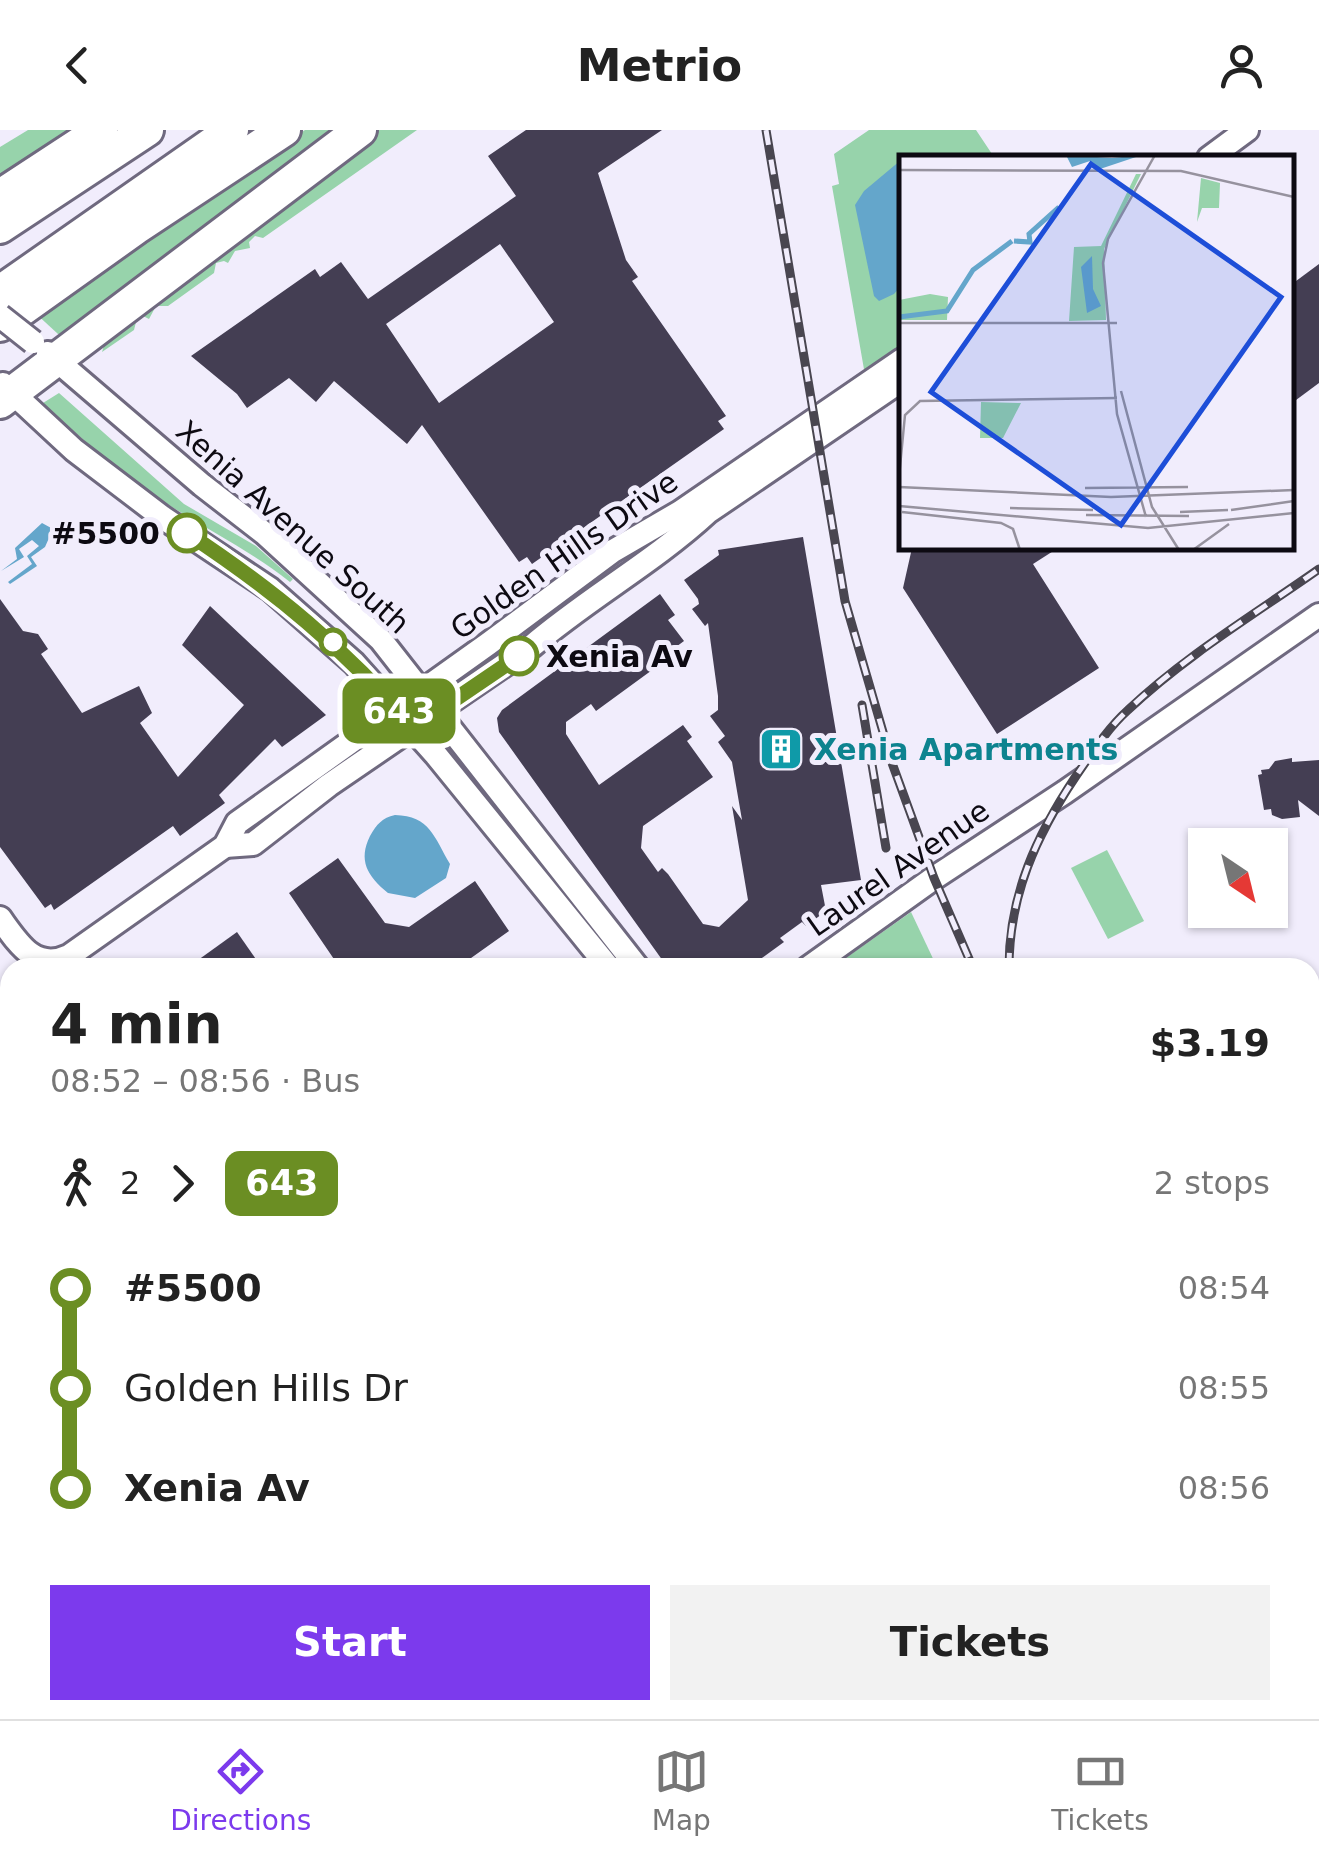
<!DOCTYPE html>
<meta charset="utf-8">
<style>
body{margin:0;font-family:"DejaVu Sans",sans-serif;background:#f2f2f2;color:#222;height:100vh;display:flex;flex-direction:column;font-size:38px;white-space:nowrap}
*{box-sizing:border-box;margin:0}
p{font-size:32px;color:#767676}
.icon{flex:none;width:55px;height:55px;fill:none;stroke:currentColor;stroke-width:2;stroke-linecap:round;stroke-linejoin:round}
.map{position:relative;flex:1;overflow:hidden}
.details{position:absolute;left:0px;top:828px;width:1320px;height:762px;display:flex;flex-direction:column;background:#fff;border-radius:30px 30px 0 0;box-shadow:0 2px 8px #0004}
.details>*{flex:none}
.badge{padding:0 20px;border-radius:15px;font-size:35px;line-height:65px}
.needle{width:65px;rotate:145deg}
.tools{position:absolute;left:1188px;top:698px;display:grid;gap:20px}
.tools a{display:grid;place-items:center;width:100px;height:100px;border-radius:0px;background:#fff;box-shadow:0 2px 8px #0004;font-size:50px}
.map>.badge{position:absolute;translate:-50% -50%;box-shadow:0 0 0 5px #fff}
.legs{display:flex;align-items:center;gap:15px;height:110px;padding:0 50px;font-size:32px}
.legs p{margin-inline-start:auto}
.summary{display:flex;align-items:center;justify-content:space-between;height:170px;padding:0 50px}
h1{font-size:55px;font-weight:600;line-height:75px}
.action{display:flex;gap:20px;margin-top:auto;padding:20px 50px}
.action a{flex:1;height:115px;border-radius:0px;background:#7c3aed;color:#fff;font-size:40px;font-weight:600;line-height:115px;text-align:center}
.action a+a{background:#f2f2f2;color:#222}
ul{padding:0 50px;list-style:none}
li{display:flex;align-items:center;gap:35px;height:100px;font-size:38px}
li i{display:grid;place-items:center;width:15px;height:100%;margin:0 12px;background:currentColor}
li i::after{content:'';width:25px;height:25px;margin:-12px;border:8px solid;border-radius:50%;background:#fff}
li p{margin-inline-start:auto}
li:first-child i{background:linear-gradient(#0000 50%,currentColor 0)}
li:last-child i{background:linear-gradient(currentColor 50%,#0000 0)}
header{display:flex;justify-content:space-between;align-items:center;height:130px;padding:0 50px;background:#fff;font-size:45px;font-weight:600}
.tab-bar{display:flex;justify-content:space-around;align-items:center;height:140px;border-top:2px solid #e0e0e0;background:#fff;font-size:28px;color:#767676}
.tab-bar a{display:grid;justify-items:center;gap:5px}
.tab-bar .active{color:#7c3aed}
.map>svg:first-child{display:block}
.green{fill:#97d3ab}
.water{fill:#64a6cb}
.building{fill:#443e53;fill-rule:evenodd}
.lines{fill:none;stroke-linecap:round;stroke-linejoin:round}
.minor-casing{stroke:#6f697f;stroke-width:28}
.highway-casing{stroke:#6f697f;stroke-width:38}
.minor{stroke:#fff;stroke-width:22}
.highway{stroke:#fff;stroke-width:32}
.rail-casing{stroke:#494650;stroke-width:9}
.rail{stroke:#f1edfc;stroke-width:5;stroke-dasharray:15;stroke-linecap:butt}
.minor-bridge-casing{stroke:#6f697f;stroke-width:28;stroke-linecap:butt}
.minor-bridge{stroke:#fff;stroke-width:22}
.line-1-casing{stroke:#fff;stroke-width:22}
.line-1{stroke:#6b8e23;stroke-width:15}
.stop-1-dot{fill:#fff;stroke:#6b8e23;stroke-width:5}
.labels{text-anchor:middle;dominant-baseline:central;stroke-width:10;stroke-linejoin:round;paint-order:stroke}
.street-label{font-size:30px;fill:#0d0a12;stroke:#f1edfc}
.stop-label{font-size:30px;font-weight:bold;fill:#0d0a12;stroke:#f1edfc;text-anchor:end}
.culture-label{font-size:30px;font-weight:bold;fill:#0d838f;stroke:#f1edfc;text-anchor:start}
.inset-river{fill:none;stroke:#64a6cb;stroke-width:5}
.inset-road{fill:none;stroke:#96929e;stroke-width:2.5}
.view{fill:#1d4ed8;fill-opacity:0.15;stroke:#1d4ed8;stroke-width:5}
.inset-edge{fill:none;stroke:#0d0a12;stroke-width:5}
</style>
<header><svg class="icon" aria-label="back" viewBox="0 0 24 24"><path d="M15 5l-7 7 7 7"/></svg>Metrio<svg class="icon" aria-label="person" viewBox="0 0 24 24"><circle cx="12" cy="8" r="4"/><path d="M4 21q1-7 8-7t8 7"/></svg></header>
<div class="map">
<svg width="1319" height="1589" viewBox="0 0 1319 1589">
<rect width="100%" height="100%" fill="#f1edfc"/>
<!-- green -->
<g class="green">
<path d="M28,0H80L0,53V17Z"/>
<path d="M305,0H337L63,204H58L33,181Z"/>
<path d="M376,0H417L263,108L255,106L249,112L250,118L235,121L228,133L224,131L216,133L214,143L168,176H156L149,189L143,186L137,188L134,200L102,222L106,209Z"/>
<path d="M869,0H976L994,27L902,28L901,219L865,245L832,56L839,54L834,24Z"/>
<path d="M59,263L184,374L256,416L293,449L290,452C251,421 206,399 164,372C120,345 81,308 43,273Z"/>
<path d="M1107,720L1144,791L1108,809L1071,738Z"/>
<path d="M911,782L937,837H833Z"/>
</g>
<!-- water -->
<g class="water">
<path d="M901,30V156L894,164L879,171L874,166L855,75L864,61Z"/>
<path d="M42,393L53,399L45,417L31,427L37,436L10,454L8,452L32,434L27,426L39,416L32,410L19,419L24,427L1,441L17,429L15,418Z"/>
<path d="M395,685C430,686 434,707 450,734L446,748L415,768L388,763C367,746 358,730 370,706C377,694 382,688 395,685Z"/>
</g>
<!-- building -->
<g class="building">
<path d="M526,0H662L598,43L626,130L638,147L632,151L726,286L718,291L724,299L532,434L527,427L519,432L422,295L407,314L334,251L316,272L289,248L247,278L237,264L191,226L315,139L320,147L341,132L368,169L516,66L488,26ZM500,114L554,192L439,273L386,194Z"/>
<path d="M1319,134V253L1292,273V154Z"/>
<path d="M803,407L861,750L821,755L826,781L806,796L802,792L780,808L784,812L748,838H668L499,602L497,588L502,580L660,464L675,485L668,490L684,511L657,531L659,535L596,581L591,574L566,592V604L599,655L683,595L692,607L687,611L713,647L643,696L641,718L658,742L662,738L668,744L703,794L719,797L748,770L732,676L742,690L732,632L718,612L725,606L710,586L718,580V566L708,493L705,496L692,479L699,474L698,469L684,450L719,425L718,420Z"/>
<path d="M912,418H1058L1033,434L1099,538L997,604L903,458Z"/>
<path d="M0,469L23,501L38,504L48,519L41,524L82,583L139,556L152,583L140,593L178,647L244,575L182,515L210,476L326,585L282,617L275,609L219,665L225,673L180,706L173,696L54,780L51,774L45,778L0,717Z"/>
<path d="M1292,628V632L1319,630V686L1298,670L1300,687L1282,689L1272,685L1271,679L1264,680L1258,645L1262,644L1261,640L1269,639L1275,631Z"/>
<path d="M338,728L385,793L409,797L475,751L509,801L457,838H340L289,763Z"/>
<path d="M237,802L262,838H187Z"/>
</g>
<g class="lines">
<!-- minor casing -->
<g class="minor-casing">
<g id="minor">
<path d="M1209,28L1247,0"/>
<path d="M48,223L202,355L264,403L381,510L638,838"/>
<path d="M3,254L74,320L162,387L270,459L354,533L436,625L609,838"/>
<path d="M225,716L253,714L329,655L532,516C588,468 654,432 708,382L902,250"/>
<path d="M0,788C18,813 35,842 69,826L225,716L237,693L488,514L613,421L680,382L902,230"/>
<path d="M808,838L934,748L1065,662L1319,485"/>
<path d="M0,1145L10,1144"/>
<path d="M0,1409L10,1410"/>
<path d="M1310,1539L1319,1533"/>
<path d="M233,1580L240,1589"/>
<path d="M572,1580L579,1589"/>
<path d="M1022,1589L1023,1580"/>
<path d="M1241,1589L1254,1580"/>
</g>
</g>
<!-- highway casing -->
<g class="highway-casing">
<g id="highway">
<path d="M0,66L101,0"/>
<path d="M0,97L147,0"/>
<path d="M0,162L232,0"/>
<path d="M0,195L136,98L284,0"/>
<path d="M0,272L360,0"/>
</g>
</g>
<!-- minor -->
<use href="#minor" class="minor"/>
<!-- highway -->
<use href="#highway" class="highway"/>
<!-- rail casing -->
<g class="rail-casing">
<g id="rail">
<path d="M766,0L845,471L892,633L934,748L973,838"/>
<path d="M862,575L886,718"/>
<path d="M1009,838C1009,765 1036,706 1076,646C1092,623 1107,599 1128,580C1185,526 1255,484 1319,439"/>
<path d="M1310,1309L1319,1317"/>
</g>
</g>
<!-- rail -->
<use href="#rail" class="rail"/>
<!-- minor-bridge casing -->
<g class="minor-bridge-casing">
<path id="minor-bridge" d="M0,186L33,212"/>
</g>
<!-- minor-bridge -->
<use href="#minor-bridge" class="minor-bridge"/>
</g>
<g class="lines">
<!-- line-1 casing -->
<g class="line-1-casing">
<path id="line-1" d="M187,403C272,459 347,520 413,598L519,526"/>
</g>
<!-- line-1 -->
<use href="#line-1" class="line-1"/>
</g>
<!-- icons -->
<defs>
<g id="building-square" transform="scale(2.25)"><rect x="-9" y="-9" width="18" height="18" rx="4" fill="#0f9aa8" stroke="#f1edfc"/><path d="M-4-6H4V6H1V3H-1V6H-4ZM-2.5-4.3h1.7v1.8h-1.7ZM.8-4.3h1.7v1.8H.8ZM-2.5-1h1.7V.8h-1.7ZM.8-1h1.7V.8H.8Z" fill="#fff"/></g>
</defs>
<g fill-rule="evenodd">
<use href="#building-square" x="781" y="619"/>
</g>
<!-- markers -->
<g class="stop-1-dot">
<circle cx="187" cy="403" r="18"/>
<circle cx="333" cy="512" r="12"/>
<circle cx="519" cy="526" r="18"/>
</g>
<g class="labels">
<!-- street labels -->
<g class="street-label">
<text transform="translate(293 397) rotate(42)">Xenia Avenue South</text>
<text transform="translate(564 425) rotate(-35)">Golden Hills Drive</text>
<text transform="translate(898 738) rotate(-35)">Laurel Avenue</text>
</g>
<!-- stop labels -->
<g class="stop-label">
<text x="160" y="403">#5500</text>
<text x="546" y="526" text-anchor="start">Xenia Av</text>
</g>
<!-- culture labels -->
<g class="culture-label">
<text x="814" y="619">Xenia Apartments</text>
</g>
</g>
<!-- overview -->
<g transform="translate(899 25)">
<rect width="395" height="395" fill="#f1edfc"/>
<path d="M237,19H242L205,94L207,165L170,166L175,92L202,91ZM302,23L321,28L320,53H303L298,67ZM31,139L49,142L48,165H0V145ZM82,247L122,248L104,283H81Z" fill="#97d3ab"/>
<path d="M167,0L213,3L243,0L201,14L191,6L173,12ZM193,101L194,134L202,151L188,158L182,112Z" fill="#64a6cb"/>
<path class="inset-river" d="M115,86L131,87L130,79L160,52M0,162L48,156L74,115L113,86"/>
<path class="inset-road" d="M0,15L282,16L395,42M0,168H218M222,236L253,352L280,395M0,322L6,260L21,246L218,243M0,332L212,342L395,335M186,333L289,332M0,351L249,373L395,358M111,353L194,355M332,355L395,346M3,357L102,368L114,374L121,395M281,357L329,355M187,360L290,361M247,362L218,259L204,108L209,84L256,0M294,395L330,369"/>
<path class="view" d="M192,9L382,142L222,370L32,237Z"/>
<rect width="395" height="395" class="inset-edge"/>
</g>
</svg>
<div class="tools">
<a><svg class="needle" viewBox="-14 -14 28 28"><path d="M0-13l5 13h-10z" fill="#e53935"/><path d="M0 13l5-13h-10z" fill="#767676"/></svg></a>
</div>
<b class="badge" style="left:399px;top:581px;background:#6b8e23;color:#fff">643</b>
<section class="details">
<div class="summary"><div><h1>4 min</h1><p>08:52 – 08:56 · Bus</p></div><b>$3.19</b></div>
<div class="legs"><svg class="icon" aria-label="walk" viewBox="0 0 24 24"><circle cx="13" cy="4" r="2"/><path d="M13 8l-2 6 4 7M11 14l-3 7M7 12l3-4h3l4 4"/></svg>2<svg class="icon" aria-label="forward" viewBox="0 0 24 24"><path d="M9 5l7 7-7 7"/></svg><b class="badge" style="background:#6b8e23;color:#fff">643</b><p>2 stops</p></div>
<ul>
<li><i style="color:#6b8e23"></i><b>#5500</b><p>08:54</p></li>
<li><i style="color:#6b8e23"></i><span>Golden Hills Dr</span><p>08:55</p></li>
<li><i style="color:#6b8e23"></i><b>Xenia Av</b><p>08:56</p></li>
</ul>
<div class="action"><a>Start</a><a>Tickets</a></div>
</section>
</div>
<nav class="tab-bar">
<a class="active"><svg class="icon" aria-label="directions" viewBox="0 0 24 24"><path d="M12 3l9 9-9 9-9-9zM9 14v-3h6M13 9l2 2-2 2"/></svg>Directions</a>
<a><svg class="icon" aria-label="map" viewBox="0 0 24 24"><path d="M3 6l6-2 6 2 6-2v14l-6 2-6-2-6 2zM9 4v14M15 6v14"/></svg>Map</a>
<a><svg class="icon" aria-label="tickets" viewBox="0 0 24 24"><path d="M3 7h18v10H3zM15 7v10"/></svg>Tickets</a>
</nav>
